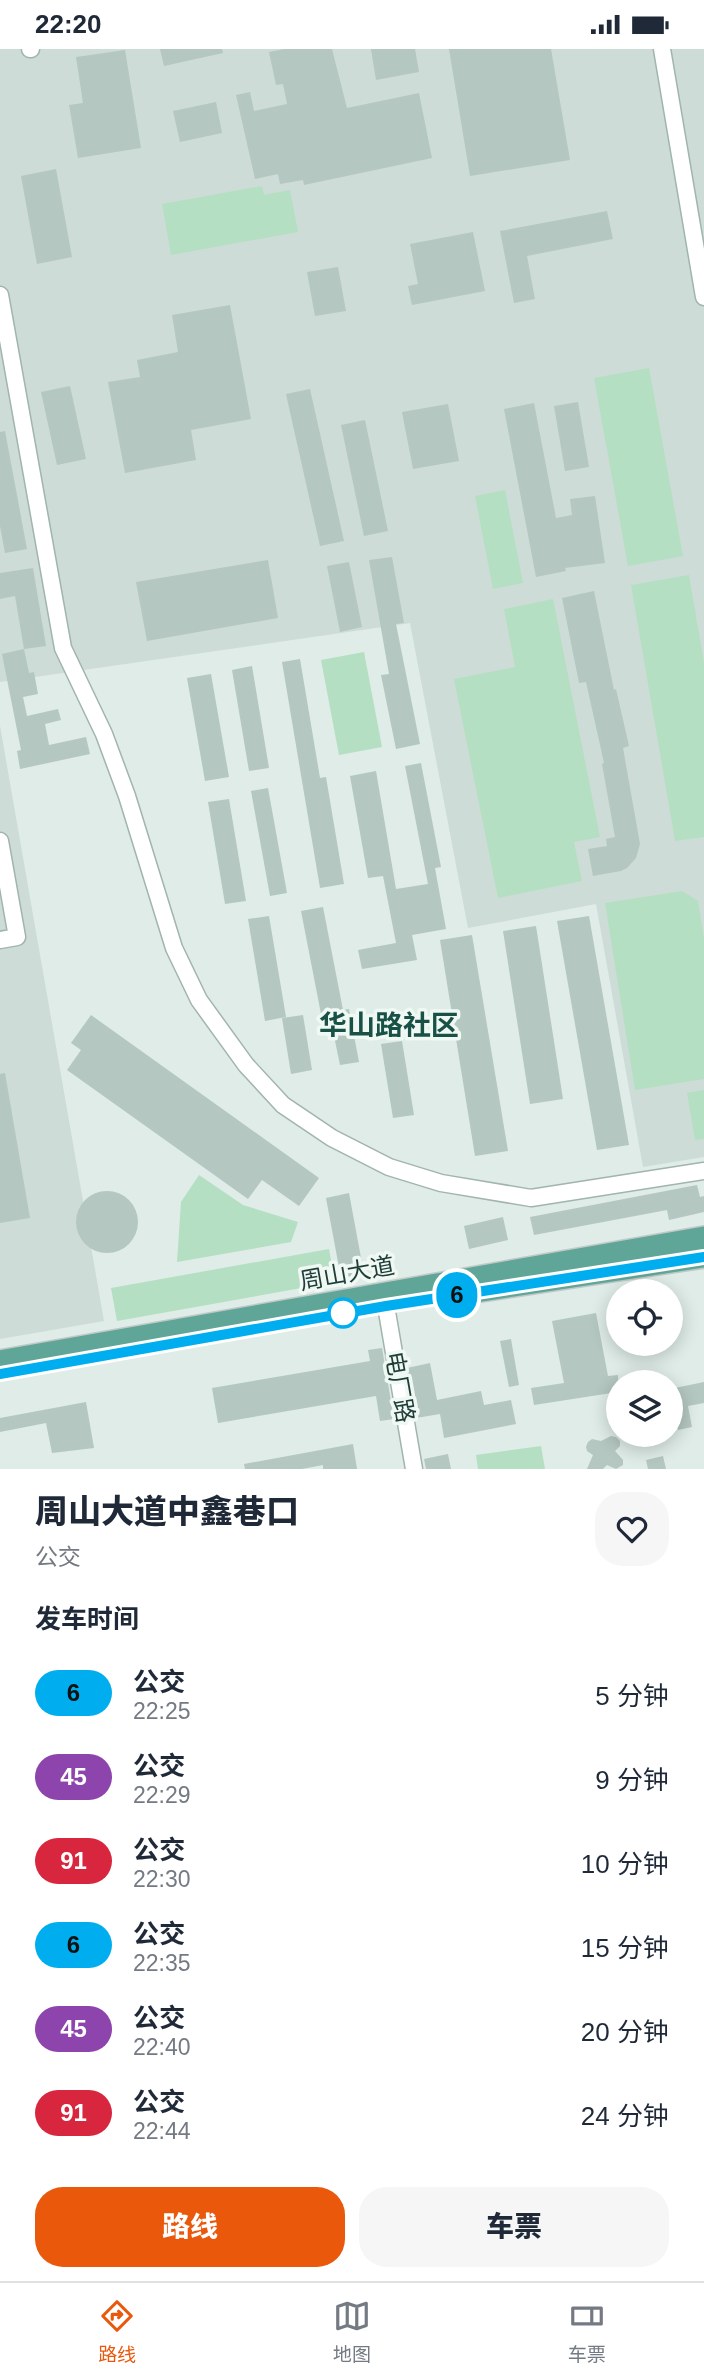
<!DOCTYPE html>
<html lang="zh">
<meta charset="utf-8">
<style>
body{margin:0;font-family:Arial,"Noto Sans SC",sans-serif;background:#f6f6f7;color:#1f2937;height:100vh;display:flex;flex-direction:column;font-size:26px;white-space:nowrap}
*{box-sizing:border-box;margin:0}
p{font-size:23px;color:#747a83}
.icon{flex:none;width:38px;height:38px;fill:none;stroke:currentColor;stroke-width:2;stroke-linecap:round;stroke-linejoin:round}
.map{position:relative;height:1420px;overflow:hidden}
.drawer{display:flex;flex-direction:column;background:#fff;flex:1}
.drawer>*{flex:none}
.badge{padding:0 14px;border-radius:23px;font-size:24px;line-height:46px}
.buttons{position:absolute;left:606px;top:1230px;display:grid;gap:14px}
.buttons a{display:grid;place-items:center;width:77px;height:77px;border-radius:50%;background:#fff;box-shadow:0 4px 18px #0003;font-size:35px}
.map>.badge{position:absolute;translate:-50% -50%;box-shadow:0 0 0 4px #fff}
h2{padding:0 35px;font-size:26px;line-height:63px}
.round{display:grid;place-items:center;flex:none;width:74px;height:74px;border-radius:28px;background:#f6f6f7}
.headline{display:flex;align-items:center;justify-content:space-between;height:119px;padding:0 35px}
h1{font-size:33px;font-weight:800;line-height:52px}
.cta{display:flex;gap:14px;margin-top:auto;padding:14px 35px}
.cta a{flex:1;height:80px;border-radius:28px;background:#ea580c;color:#fff;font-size:28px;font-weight:800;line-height:80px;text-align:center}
.cta a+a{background:#f6f6f7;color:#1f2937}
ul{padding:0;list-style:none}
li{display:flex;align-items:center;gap:21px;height:84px;padding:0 35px}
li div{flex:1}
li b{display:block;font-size:26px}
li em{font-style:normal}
li .badge{min-width:77px;font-weight:700;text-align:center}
.status{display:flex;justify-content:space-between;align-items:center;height:49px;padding:0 35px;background:#fff;direction:ltr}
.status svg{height:19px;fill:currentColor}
.tabs{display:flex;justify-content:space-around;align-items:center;height:98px;border-top:2px solid #e0e1e3;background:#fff;font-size:19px;color:#747a83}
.tabs a{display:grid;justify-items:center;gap:4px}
.tabs .active{color:#ea580c}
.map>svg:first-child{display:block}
.built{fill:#cddcd6}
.green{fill:#b5dfc3}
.building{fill:#b4c7c0}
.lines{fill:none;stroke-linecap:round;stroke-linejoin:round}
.minor-casing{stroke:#a1b4af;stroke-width:19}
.major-casing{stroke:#c0c9c7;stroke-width:24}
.minor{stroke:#fff;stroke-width:16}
.major{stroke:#5fa698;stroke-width:21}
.line-casing{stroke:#fff;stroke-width:16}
.line{stroke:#00aeef;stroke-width:10}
.stop-dot{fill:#fff;stroke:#00aeef;stroke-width:3.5}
.labels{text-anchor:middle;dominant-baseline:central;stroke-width:7;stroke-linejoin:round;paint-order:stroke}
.street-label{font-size:24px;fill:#1e3d37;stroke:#f0f8f4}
.quarter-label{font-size:28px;font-weight:bold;fill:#195147;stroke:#f0f8f4}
</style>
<div class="status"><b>22:20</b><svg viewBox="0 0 49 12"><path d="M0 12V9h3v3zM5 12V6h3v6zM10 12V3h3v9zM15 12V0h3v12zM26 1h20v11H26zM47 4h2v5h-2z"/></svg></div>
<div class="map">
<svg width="704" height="1420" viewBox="0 0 704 1420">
<rect width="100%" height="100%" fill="#dfece7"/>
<!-- built -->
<g class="built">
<path d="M0,0H704V1108L643,1118L596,855L468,879L410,574L0,633Z"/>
<path d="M0,677L104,1272L0,1290Z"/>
</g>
<!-- green -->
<g class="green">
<path d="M262,137L264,146L290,141L298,183L171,206L162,155Z"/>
<path d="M649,319L683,507L628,517L594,329Z"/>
<path d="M505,441L523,534L493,540L475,447Z"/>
<path d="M689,526L704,614V788L675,792L631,536Z"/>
<path d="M553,550L600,788L574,793L582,832L498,849L454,630L515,618L504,560Z"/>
<path d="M364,603L382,698L339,706L321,611Z"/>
<path d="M682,842L698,852L704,890V1030L635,1041L605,854Z"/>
<path d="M704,1041V1090L695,1091L687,1044Z"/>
<path d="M199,1126L243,1156L298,1173L291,1193L177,1213L181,1153Z"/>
<path d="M329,1200L335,1233L117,1272L111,1239Z"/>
<path d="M541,1397L545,1420H478L476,1406Z"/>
</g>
<!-- building -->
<g class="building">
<path d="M160,0H222L223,4L164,17Z"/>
<path d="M284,0H332L347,59L419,44L432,109L304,136L303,131L280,135L278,125L255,130L236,46L250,43L254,62L287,55L283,35L276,36L269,3Z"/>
<path d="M371,0H415L419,23L376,31Z"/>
<path d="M449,0H551L570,111L470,127Z"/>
<path d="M125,1L141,99L78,109L69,56L83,54L76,8Z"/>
<path d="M216,53L222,84L180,93L173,62Z"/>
<path d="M56,120L72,208L37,215L21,127Z"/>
<path d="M607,162L613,190L527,207L535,250L514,254L500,182Z"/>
<path d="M473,183L485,242L412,256L408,237L418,235L410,195Z"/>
<path d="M338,218L346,262L315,267L307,223Z"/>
<path d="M230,256L251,370L191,381L196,411L125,424L108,333L140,328L137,311L178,303L172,266Z"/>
<path d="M70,337L86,410L57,416L41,343Z"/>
<path d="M310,340L344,492L320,497L286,345Z"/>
<path d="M578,353L589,418L565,422L554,357Z"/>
<path d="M534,354L556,469L572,466L570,450L595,447L605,514L565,519L566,522L536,528L504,360Z"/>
<path d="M448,355L459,412L413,420L402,363Z"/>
<path d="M365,371L388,482L364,487L341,376Z"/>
<path d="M5,382L27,500L5,504L0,477V383Z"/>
<path d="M392,508L404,574L396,575L420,695L396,700L381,626L389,625L369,511Z"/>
<path d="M268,511L278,569L147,592L136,533Z"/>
<path d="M349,513L362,578L340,583L327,517Z"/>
<path d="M33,519L46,597L24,600L15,547L0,550V524Z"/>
<path d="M594,542L614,641L616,640L629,697L623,699L640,795L636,809L627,819L621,822L593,827L588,800L607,797L606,790L615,788L602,715L604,714L586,633L579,634L562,549Z"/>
<path d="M24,600L29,624L34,623L38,645L23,648L27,667L58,660L61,671L45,675L49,696L86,688L90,705L20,720L17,702L21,701L2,605Z"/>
<path d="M300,610L320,729L326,728L344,835L320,839L282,613Z"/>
<path d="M252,617L269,719L249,722L232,621Z"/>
<path d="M211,625L229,728L205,732L187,629Z"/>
<path d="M421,714L441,818L435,819L446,880L412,886L417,911L362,920L358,901L396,894L383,827L368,829L350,727L376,722L396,840L428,835L405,717Z"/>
<path d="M268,739L287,844L270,847L251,742Z"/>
<path d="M229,750L246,852L225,855L208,753Z"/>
<path d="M323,858L343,961L349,960L359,1013L340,1016L329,963L321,965L301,862Z"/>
<path d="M269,867L286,968L265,972L248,870Z"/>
<path d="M589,867L629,1096L597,1101L557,872Z"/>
<path d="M536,877L563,1050L530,1055L503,882Z"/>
<path d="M472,886L508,1102L475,1107L440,891Z"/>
<path d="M91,966L319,1129L299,1157L262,1131L248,1150L67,1021L81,1001L71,994Z"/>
<path d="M303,966L312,1021L291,1025L282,969Z"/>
<path d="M402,992L414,1066L393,1069L381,995Z"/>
<path d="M5,1024L30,1169L0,1174V1025Z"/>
<path d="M697,1136L700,1148L704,1147V1163L669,1171L667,1161L534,1186L530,1168Z"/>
<circle cx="107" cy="1173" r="31"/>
<path d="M349,1144L364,1225L341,1229L326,1149Z"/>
<path d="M503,1168L508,1191L469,1200L464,1177Z"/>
<path d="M596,1264L608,1327L618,1326V1343L534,1356L531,1339L564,1334L552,1272Z"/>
<path d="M511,1290L519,1336L509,1338L500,1292Z"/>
<path d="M382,1299L394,1370L380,1372L376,1347L218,1374L212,1339L370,1312L368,1301Z"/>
<path d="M430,1314L437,1351L481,1342L484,1356L511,1351L516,1375L444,1389L440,1365L416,1369L407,1319Z"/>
<path d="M704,1333V1354L688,1357L692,1378L678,1381L670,1340Z"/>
<path d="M86,1353L94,1399L52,1404L46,1374L0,1383V1369Z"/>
<path d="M611,1387L616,1388L620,1392V1397L615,1402L623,1411V1416L616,1420L607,1416L603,1420H587L593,1406L587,1402L586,1398L588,1393L592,1390L601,1392Z"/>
<path d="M353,1395L357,1420H323V1416L302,1420H245L244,1415Z"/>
<path d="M448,1405L451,1420H426L424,1410Z"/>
<path d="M663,1407L666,1420H648L646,1411Z"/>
</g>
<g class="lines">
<!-- minor casing -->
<g class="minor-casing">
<g id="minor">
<path d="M30,0H31"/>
<path d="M662,0L704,248"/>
<path d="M0,246L63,599L104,685L127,747L174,899L199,951L246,1016L283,1056L332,1089L389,1118L441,1134L531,1149L704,1122"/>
<path d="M0,792L17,888L0,891"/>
<path d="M386,1257L414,1420"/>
</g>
</g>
<!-- major casing -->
<g class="major-casing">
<g id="major">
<path d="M468,1244L704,1208"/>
<path d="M0,1312L704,1188"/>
</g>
</g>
<!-- minor -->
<use href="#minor" class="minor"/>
<!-- major -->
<use href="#major" class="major"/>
</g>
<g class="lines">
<!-- line casing -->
<g class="line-casing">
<path id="line" d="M0,1325L386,1257L704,1208"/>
</g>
<!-- line -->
<use href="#line" class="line"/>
</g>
<!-- markers -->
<circle class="stop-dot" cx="343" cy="1264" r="14"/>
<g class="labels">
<!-- street labels -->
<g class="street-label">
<text transform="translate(347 1224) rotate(-10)">周山大道</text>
<text transform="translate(400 1338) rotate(80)">电厂路</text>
</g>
<!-- quarter labels -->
<g class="quarter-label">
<text x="389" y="976">华山路社区</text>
</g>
</g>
</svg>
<div class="buttons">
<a><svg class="icon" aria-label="locate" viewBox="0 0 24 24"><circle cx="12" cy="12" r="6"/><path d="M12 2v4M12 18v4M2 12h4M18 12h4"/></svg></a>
<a><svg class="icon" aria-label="layers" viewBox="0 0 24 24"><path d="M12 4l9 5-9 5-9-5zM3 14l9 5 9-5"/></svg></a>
</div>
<b class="badge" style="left:457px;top:1246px;background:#00aeef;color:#111">6</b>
</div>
<section class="drawer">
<div class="headline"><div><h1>周山大道中鑫巷口</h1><p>公交</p></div><a class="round"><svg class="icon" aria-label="heart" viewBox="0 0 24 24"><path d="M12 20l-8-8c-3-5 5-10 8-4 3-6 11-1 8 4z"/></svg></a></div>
<h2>发车时间</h2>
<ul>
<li><span class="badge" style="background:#00aeef;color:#111">6</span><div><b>公交</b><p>22:25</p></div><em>5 分钟</em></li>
<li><span class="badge" style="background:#8e44ad;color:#fff">45</span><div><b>公交</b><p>22:29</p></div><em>9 分钟</em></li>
<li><span class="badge" style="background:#d7263d;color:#fff">91</span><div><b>公交</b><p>22:30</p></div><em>10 分钟</em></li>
<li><span class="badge" style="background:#00aeef;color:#111">6</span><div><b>公交</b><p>22:35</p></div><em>15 分钟</em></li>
<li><span class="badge" style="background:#8e44ad;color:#fff">45</span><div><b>公交</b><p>22:40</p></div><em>20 分钟</em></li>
<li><span class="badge" style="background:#d7263d;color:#fff">91</span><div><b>公交</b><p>22:44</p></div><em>24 分钟</em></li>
</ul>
<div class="cta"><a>路线</a><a>车票</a></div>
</section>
<nav class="tabs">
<a class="active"><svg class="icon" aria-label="directions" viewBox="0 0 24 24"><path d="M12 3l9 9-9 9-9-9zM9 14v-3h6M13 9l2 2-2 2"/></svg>路线</a>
<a><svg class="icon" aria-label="map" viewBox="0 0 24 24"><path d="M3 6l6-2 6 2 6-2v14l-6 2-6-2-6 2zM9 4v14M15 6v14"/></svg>地图</a>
<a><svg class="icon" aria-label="tickets" viewBox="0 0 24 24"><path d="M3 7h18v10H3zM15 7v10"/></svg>车票</a>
</nav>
